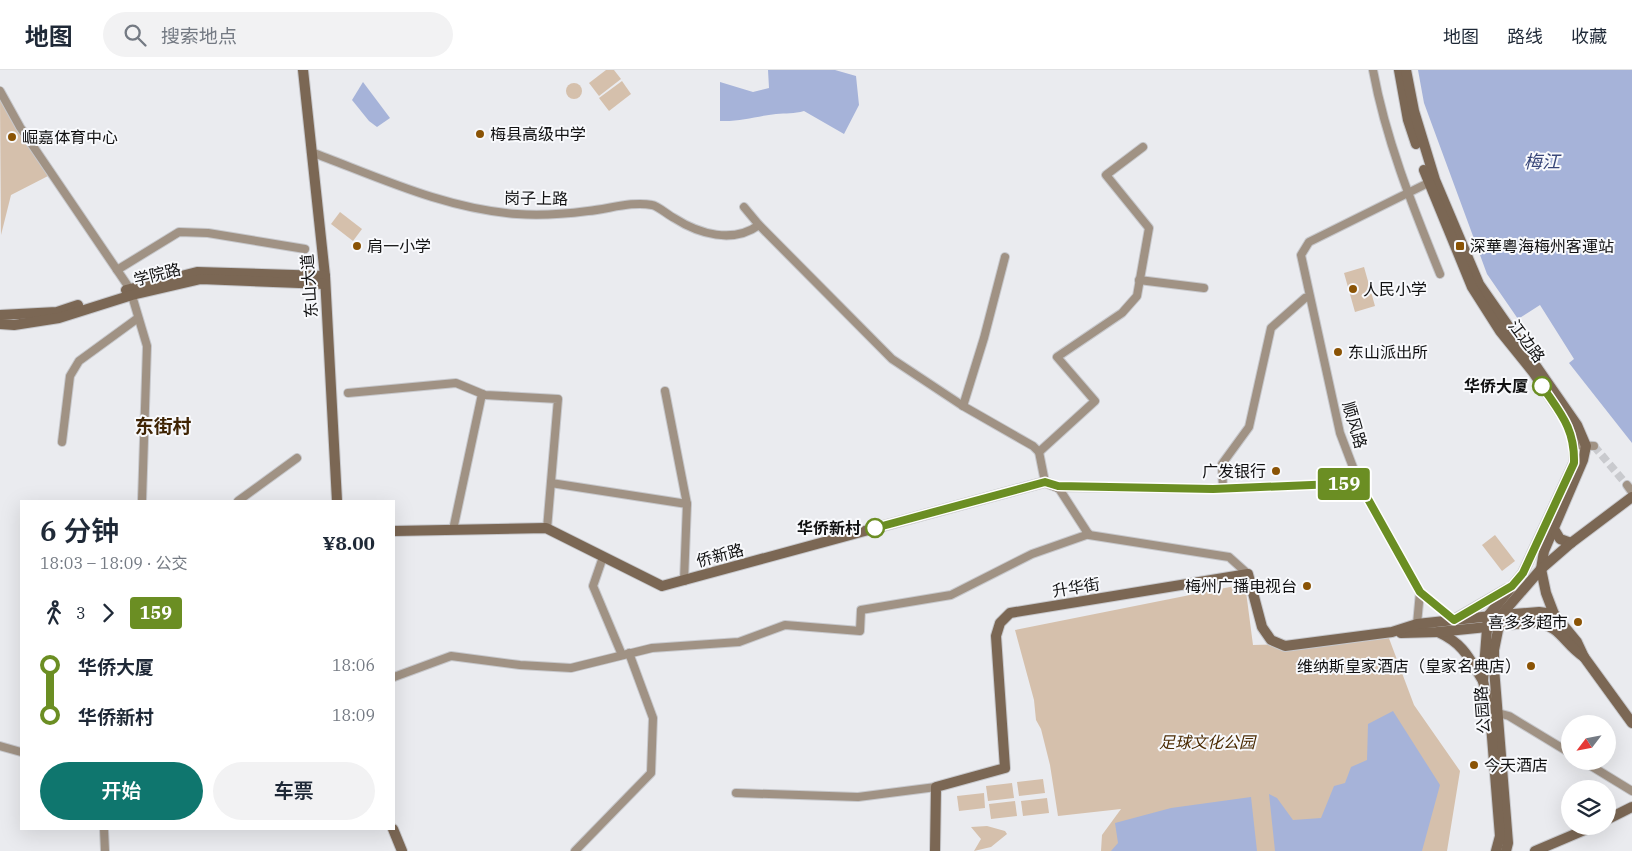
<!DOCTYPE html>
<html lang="zh">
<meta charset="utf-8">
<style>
body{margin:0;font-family:"IBM Plex Serif","Noto Sans SC",serif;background:#f2f2f3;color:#1f2937;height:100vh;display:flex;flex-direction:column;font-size:19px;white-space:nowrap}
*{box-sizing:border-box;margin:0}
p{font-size:16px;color:#747a83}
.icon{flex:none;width:28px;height:28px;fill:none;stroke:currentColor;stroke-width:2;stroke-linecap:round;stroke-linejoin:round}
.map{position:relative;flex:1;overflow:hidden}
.details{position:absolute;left:20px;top:430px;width:375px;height:330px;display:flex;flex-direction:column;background:#fff;border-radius:0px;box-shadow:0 5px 20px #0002}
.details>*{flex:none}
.badge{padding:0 10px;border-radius:4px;font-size:18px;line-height:32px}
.needle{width:32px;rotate:238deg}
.tools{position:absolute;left:1561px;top:645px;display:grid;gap:10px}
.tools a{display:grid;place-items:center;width:55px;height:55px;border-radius:50%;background:#fff;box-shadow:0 5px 20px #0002;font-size:25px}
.map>.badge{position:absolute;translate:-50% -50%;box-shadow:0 0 0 2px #fff}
.legs{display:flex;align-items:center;gap:8px;height:55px;padding:0 20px;font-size:16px}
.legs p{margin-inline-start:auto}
.head{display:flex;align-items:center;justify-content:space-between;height:85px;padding:0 20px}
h1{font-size:28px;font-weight:600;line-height:38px}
.action{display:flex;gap:10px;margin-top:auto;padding:10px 20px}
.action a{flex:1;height:58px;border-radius:30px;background:#0f766e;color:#fff;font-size:20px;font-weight:600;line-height:58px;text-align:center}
.action a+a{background:#f2f2f3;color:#1f2937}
ul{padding:0 20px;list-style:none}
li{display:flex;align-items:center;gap:18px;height:50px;font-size:19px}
li i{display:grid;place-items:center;width:8px;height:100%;margin:0 6px;background:currentColor}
li i::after{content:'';width:12px;height:12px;margin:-6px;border:4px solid;border-radius:50%;background:#fff}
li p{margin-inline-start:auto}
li:first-child i{background:linear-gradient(#0000 50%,currentColor 0)}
li:last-child i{background:linear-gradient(currentColor 50%,#0000 0)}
header{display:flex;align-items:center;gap:30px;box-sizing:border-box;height:70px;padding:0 25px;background:#fff;border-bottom:1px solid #e0e1e3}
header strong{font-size:24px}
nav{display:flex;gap:28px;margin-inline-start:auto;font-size:18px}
.search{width:350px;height:45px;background:#f2f2f3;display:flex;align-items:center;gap:12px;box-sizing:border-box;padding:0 18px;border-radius:28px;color:#747a83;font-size:19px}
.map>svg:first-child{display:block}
.green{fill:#d5c0ac}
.water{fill:#a6b3d9}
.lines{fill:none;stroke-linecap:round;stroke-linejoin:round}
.street-tunnel{stroke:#c9cace;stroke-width:8;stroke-dasharray:8 4;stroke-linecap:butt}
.street-casing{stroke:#c7c8cc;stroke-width:10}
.secondary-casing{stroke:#c7c8cc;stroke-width:12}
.street{stroke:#a09284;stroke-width:8}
.secondary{stroke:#7b6754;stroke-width:10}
.line-1-casing{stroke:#fff;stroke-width:11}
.line-1{stroke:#6b8e23;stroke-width:8}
.poi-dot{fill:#8a5305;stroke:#f8f9fc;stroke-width:2}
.stop-1-dot{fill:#fff;stroke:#6b8e23;stroke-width:2.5}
.labels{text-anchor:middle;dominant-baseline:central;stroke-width:4;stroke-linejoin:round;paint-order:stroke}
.poi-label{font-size:16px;fill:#111112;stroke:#f8f9fc;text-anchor:start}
.street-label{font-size:16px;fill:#111112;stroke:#f8f9fc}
.stop-label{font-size:16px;font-weight:bold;fill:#111112;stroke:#f8f9fc;text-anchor:end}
.park-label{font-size:16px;font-style:italic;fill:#4a2a02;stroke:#f8f9fc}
.water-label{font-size:18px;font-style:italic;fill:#394779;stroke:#f8f9fc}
.quarter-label{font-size:19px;font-weight:bold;fill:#3f2404;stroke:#f8f9fc}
</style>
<header>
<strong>地图</strong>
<div class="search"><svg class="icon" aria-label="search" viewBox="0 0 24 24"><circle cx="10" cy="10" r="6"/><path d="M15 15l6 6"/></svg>搜索地点</div>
<nav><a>地图</a><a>路线</a><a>收藏</a></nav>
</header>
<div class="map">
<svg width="1632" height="781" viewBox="0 0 1632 781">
<rect width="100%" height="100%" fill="#eaebef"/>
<!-- green -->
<g class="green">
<path d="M606,0H614L621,9L599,26L589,13Z"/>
<path d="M622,11L631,24L609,41L599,28Z"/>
<circle cx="574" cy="21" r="8"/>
<path d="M0,29L50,105L11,125L1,165Z"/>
<path d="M340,142L362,159L353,171L331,154Z"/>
<path d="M1364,197L1375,236L1355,242L1344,203Z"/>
<path d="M1495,465L1515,491L1502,501L1482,475Z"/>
<path d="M1245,514L1253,575L1303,574L1387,563L1414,635L1460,701L1447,781H1101L1102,765L1121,739L1058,746L1050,695L1041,659L1036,650L1034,630L1015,560Z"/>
<path d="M1043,709L1045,723L1019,726L1017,712Z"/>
<path d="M1012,713L1014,728L988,731L986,716Z"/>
<path d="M984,723L985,738L959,741L957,726Z"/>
<path d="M1047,728L1049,743L1023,746L1021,731Z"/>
<path d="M1015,731L1017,746L991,749L989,734Z"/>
<path d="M987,756L1005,761L1007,764L991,777L974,781L981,769L971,757Z"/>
</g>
<!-- water -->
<g class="water">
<path d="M768,0H835L856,6L859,35L844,64L804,41C794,44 786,43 776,44C757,46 740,52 720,51V12L753,22L769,18Z"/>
<path d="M1418,0H1632V373L1569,293L1574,289L1540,235L1518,249L1487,204L1424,33Z"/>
<path d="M363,12L390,48L377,57L369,51L352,30Z"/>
<path d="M1393,641L1440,715L1422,781H1275L1269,724L1277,728L1293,750L1321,748L1334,716L1345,713L1351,697L1367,690L1368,654Z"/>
<path d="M1251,727L1257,781H1111L1118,773L1115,753L1171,738Z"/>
</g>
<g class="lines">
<!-- street-tunnel -->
<path class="street-tunnel" d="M1594,376L1627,415"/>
<!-- street casing -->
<g class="street-casing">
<g id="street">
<path d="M1373,0C1386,71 1413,137 1440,204"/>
<path d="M0,21L20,57L130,219L147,276L142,431"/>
<path d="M311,82C378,107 445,139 517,144C540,146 565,144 588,141C609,139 632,131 652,135C658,136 668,145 674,148C699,164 733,174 759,155"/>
<path d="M1428,113L1309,172L1301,185L1340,363L1359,413L1420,522L1454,550"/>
<path d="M744,137L759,155L892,289L963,336L1033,376L1039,382L1045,412"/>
<path d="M117,200L179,162L208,163L305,179"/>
<path d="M1139,210L1204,218"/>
<path d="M665,321L687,434L684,511"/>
<path d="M348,323L456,313L485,325L558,329L547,459"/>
<path d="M963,336L984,268L1005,187"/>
<path d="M62,372L70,306L79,291L138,248"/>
<path d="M1574,375L1594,376"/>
<path d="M1039,382L1095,331L1057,287L1122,243L1137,226L1149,158L1106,105L1143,77"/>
<path d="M551,413L687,434"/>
<path d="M1627,415L1632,422"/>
<path d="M1223,419L1222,394L1249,357L1271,258L1305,228"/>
<path d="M238,431L297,388"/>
<path d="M453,460L482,324"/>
<path d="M603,487L593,516L622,585"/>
<path d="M1248,504L1229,487L1089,465L1058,417L1213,419L1359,413"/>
<path d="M1417,554L1420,522"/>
<path d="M394,607L451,586L520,595L571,598L652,578L739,572L785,555L860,561L861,540L951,525L1032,484L1089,464"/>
<path d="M1494,642L1509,646L1570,683"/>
<path d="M0,676L21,682"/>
<path d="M1583,691L1632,721"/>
<path d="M736,723L858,727L936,717"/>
<path d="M104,759L105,781"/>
<path d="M575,781L651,703L653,648L629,583"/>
</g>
</g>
<!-- secondary casing -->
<g class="secondary-casing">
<g id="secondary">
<path d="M303,0L325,206L337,431"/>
<path d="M1399,0L1408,50L1416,74"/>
<path d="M1406,0L1414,41L1435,110L1479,214L1577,355L1586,376L1583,390L1544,481L1541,499L1546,523L1554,544L1577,572L1584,587L1632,653"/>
<path d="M1424,100L1472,217L1500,261L1533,302L1570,357L1574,375V393L1523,503L1488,546"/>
<path d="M126,220L197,202L325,206"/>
<path d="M0,245L57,242L78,235"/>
<path d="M0,254L14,255L59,248L132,225L201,209L325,214"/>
<path d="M1554,459L1560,469L1571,473"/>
<path d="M394,461L546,458L662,516L1045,412L1058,417"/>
<path d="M1501,545L1494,580V598L1508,773L1506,781"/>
<path d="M1501,545L1541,499L1571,473L1632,427"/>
<path d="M1488,546L1483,611L1490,642L1500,766L1496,781"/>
<path d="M1457,548L1507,519"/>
<path d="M1438,562C1464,574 1469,588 1483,611"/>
<path d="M1401,563L1438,562L1535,552C1561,556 1564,574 1584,587"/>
<path d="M1608,749L1632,737"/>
<path d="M393,759L402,781"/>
<path d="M935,781L936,717L1005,698L996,566L1000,553L1010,543L1248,504L1262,557L1271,570L1285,576L1392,562L1417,554L1501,545L1539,542L1554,544"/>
<path d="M1535,781L1594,756"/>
</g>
</g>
<!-- street -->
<use href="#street" class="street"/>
<!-- secondary -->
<use href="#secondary" class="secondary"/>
</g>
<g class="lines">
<!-- line-1 casing -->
<g class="line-1-casing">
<path id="line-1" d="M875,458L1045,412L1058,416L1213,419L1359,413L1420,522L1454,550L1512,516L1523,503L1574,393C1575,358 1560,343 1542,316"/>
</g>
<!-- line-1 -->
<use href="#line-1" class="line-1"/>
</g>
<!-- markers -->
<g class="poi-dot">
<circle cx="480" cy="64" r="5"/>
<circle cx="12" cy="67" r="5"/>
<circle cx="357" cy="176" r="5"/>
<rect x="1455" y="171" width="10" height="10" rx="2.5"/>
<circle cx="1353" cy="219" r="5"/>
<circle cx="1338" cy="282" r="5"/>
<circle cx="1276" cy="401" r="5"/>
<circle cx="1307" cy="516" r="5"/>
<circle cx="1578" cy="552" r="5"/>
<circle cx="1531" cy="596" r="5"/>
<circle cx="1474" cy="695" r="5"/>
</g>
<g class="stop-1-dot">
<circle cx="1542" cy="316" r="9"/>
<circle cx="875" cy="458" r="9"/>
</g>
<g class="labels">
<!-- poi labels -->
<g class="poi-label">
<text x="490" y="64">梅县高级中学</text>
<text x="22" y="67">崛嘉体育中心</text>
<text x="367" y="176">肩一小学</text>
<text x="1470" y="176">深華粵海梅州客運站</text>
<text x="1363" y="219">人民小学</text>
<text x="1348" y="282">东山派出所</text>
<text x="1266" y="401" text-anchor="end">广发银行</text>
<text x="1297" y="516" text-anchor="end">梅州广播电视台</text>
<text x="1568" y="552" text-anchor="end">喜多多超市</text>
<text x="1521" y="596" text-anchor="end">维纳斯皇家酒店（皇家名典店）</text>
<text x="1484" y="695">今天酒店</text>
</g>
<!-- street labels -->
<g class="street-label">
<text transform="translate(536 128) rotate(1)">岗子上路</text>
<text transform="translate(157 204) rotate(-14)">学院路</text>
<text transform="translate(309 216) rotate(-94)">东山大道</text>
<text transform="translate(1527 271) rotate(53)">江边路</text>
<text transform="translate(1355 355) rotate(74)">顺风路</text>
<text transform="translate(720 485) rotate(-15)">侨新路</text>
<text transform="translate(1076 517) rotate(-9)">升华街</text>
<text transform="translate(1482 640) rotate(-94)">公园路</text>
</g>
<!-- stop labels -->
<g class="stop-label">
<text x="1528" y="316">华侨大厦</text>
<text x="861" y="458">华侨新村</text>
</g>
<!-- park labels -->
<g class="park-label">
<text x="1207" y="672">足球文化公园</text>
</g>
<!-- water labels -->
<g class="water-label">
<text x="1542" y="91">梅江</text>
</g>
<!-- quarter labels -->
<g class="quarter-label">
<text x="163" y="356">东街村</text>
</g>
</g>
</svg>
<div class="tools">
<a><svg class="needle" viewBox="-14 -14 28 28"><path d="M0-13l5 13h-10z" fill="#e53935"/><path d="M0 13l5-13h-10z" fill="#747a83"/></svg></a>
<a><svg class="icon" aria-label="layers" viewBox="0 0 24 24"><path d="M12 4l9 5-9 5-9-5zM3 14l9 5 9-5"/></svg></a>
</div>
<b class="badge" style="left:1344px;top:414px;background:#6b8e23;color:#fff">159</b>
<section class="details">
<div class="head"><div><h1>6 分钟</h1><p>18:03 – 18:09 · 公交</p></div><b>¥8.00</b></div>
<div class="legs"><svg class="icon" aria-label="walk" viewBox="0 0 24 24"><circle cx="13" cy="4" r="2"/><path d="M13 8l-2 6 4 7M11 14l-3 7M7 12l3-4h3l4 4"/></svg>3<svg class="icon" aria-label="forward" viewBox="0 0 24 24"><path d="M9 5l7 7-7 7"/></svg><b class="badge" style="background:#6b8e23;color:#fff">159</b></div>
<ul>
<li><i style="color:#6b8e23"></i><b>华侨大厦</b><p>18:06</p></li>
<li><i style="color:#6b8e23"></i><b>华侨新村</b><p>18:09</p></li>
</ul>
<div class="action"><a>开始</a><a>车票</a></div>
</section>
</div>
